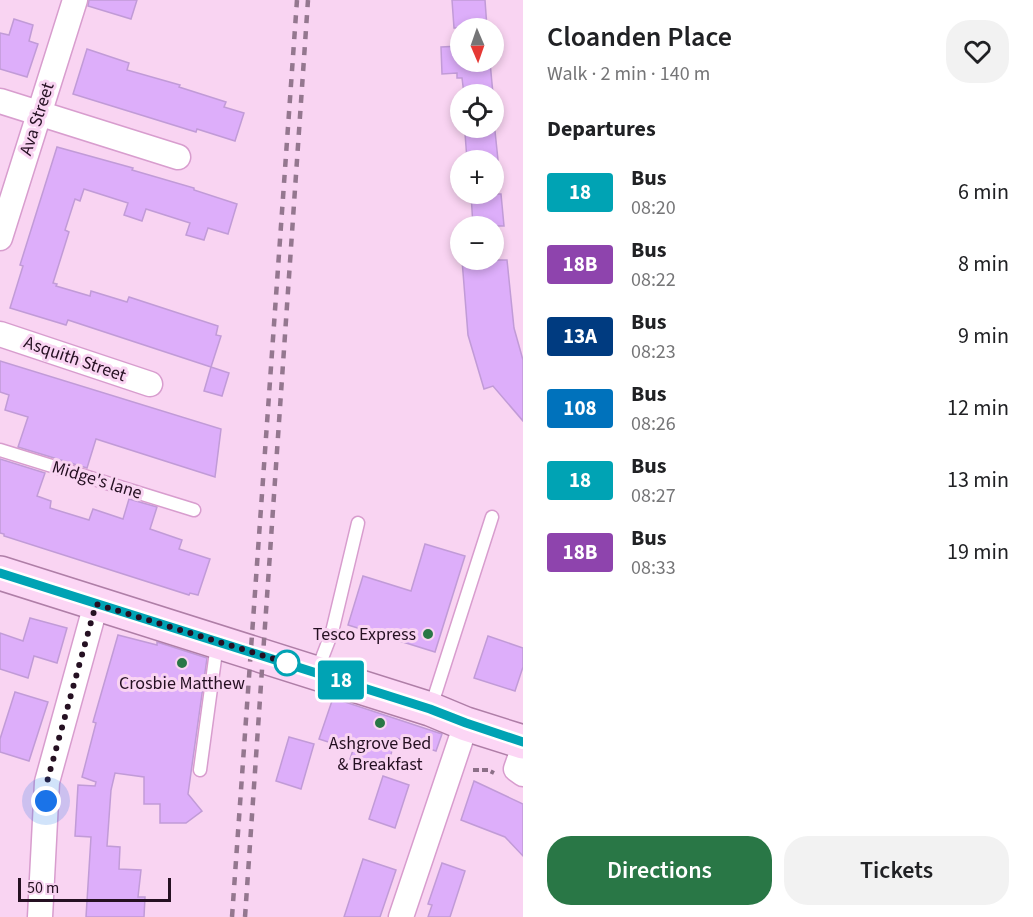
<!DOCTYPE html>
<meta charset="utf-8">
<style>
body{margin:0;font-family:"Source Sans 3",sans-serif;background:#f2f2f2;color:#202124;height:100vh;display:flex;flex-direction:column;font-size:22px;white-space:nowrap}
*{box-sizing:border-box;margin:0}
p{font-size:20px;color:#757577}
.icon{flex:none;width:33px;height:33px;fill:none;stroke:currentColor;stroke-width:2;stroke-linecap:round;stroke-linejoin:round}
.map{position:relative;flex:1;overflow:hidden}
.sheet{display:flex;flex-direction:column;background:#fff;width:510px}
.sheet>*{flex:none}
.badge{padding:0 12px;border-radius:4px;font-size:21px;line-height:39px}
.needle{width:39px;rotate:178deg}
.tools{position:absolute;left:450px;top:18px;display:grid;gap:12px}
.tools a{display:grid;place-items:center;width:54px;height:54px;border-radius:50%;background:#fff;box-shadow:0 3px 9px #0003;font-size:30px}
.scale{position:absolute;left:18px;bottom:15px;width:153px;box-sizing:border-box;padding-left:6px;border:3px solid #251022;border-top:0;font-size:16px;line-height:21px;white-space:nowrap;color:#251022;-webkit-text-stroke:4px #f9d4f2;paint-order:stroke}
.you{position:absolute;width:30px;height:30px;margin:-15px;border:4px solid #fff;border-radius:50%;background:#1a73e8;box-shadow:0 0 0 9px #1a73e833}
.map>.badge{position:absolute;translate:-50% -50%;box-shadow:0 0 0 3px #fff}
h2{padding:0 24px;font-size:22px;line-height:54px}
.round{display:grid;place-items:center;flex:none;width:63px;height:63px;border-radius:24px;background:#f2f2f2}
.summary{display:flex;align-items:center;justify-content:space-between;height:102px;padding:0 24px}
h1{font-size:28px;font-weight:600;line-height:45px}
.cta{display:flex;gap:12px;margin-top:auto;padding:12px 24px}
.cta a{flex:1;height:69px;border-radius:24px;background:#297746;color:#fff;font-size:24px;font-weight:600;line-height:69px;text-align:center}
.cta a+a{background:#f2f2f2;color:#202124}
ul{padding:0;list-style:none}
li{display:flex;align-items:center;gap:18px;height:72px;padding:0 24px}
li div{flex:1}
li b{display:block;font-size:22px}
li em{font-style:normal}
li .badge{min-width:66px;font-weight:700;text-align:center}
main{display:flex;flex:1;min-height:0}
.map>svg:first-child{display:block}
.building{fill:#ddaefa;stroke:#c19bd7;stroke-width:1.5}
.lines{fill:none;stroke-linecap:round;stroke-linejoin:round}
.lane-casing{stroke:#d89dce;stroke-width:15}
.street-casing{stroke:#d89dce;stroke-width:27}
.primary-casing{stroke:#af7ea7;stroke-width:36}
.path{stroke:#8c6f87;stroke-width:4;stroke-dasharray:6 3;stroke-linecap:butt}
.lane{stroke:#fff;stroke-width:12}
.street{stroke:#fff;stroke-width:24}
.primary{stroke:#fcd6f5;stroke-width:33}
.rail{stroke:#94778f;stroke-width:4.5;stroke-dasharray:8 8;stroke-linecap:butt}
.line-casing{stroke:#fff;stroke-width:14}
.line{stroke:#00a3b4;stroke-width:9}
.walk{stroke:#251022;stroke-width:6;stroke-dasharray:0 10.8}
.poi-dot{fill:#297746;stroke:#f9d4f2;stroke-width:2}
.stop-dot{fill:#fff;stroke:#00a3b4;stroke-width:3}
.labels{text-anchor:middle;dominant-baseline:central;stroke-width:6;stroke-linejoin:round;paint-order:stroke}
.street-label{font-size:18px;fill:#251022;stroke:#f9d4f2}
.poi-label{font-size:18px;fill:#251022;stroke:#f9d4f2}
</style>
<main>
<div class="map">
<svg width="523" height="917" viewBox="0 0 523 917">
<rect width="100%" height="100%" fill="#f9d4f2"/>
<!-- building -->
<g class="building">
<path d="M89,0H137L131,19L88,6Z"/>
<path d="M452,0H485L487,28H454Z"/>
<path d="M14,19L33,25L29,41L38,44L27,77L0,69V33L9,35Z"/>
<path d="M460,46V62H490L493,94H464L462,78H457V73L442,74L441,47Z"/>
<path d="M87,49L129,63L127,70L180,85L179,87L226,102L224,107L244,113L235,141L197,129L196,132L73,94Z"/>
<path d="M495,131L498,160H467L465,133Z"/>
<path d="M57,147L133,168L132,170L194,188V190L237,204L228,234L208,228L204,240L186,235L190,223L146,209L142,221L124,215L128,203L84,189L80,201L75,199L65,230L69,232L53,283L57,284L56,286L90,296L91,291L127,302L129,297L218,326L216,335L221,336L211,367L68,320L66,325L10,308L23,266L20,265Z"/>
<path d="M471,194H501L504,226H473Z"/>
<path d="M462,260H507L514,328L523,360V421L493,386L484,389L468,335Z"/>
<path d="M0,361L221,429L215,477L96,439L87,468L18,447L28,417L5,410L9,395L0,392Z"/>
<path d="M211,367L229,373L222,396L204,391Z"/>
<path d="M0,459L45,473L37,496L51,501L50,508L89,520L93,509L123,519L129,499L157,507L150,529L182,540L179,549L210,559L198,595L190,593L189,595L4,536V534L0,533Z"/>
<path d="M425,544L465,556L435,652L348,625L363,576L411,591Z"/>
<path d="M30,618L67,628L57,663L34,656L28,678L0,669V633L23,641Z"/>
<path d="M118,635L157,645V642L207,658L188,794L202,811L186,823H160V804H144V777L115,773L111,790L107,846L120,847L119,869L141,870L138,897H145L144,917H86L91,837L75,836L78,785L95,786L96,782L82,777L96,723L93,722Z"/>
<path d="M488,636L523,648V667L515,691L474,678Z"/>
<path d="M15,692L48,702L29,761L0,752V739Z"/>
<path d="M333,698L442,734L436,751L396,738L386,770L350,759L353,750L319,739Z"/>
<path d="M289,737L314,744L301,789L276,781Z"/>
<path d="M383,776L409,785L395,828L369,819Z"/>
<path d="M474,781L523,804V856L505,837L461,820Z"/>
<path d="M363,859L396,870L380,917H344Z"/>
<path d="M442,863L465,871L450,917H428L432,905L428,904Z"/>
</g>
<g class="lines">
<!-- lane casing -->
<g class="lane-casing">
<g id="lane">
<path d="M0,450L194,510"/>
<path d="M317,671L332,632L358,523"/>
<path d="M431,707L492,517"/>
<path d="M200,770L217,644"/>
</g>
</g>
<!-- street casing -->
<g class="street-casing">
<g id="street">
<path d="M0,101L178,157"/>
<path d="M0,238L75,0"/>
<path d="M0,334L150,384"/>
<path d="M523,749L516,769L523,774"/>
<path d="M40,917L47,782L96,604"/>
<path d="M401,917L466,724"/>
</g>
</g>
<!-- primary casing -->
<g class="primary-casing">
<path id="primary" d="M0,573L430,709L466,724L523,742"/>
</g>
<!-- path -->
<path class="path" d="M473,770H488L494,773"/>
<!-- lane -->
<use href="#lane" class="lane"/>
<!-- street -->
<use href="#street" class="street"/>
<!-- primary -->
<use href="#primary" class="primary"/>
<!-- rail -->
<g class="rail">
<path d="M232,917L297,0"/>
<path d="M245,917L308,0"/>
</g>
</g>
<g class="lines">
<!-- line casing -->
<g class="line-casing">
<path id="line" d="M0,573L430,709L466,723L523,742"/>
</g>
<!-- line -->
<use href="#line" class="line"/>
<!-- walk -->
<path class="walk" d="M46,801L47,782L96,604L297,666L287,663"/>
</g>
<!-- markers -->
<g class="poi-dot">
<circle cx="428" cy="634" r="6"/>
<circle cx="182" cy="663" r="6"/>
<circle cx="380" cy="723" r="6"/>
</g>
<circle class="stop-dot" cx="287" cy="663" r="12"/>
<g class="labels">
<!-- street labels -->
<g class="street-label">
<text transform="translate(37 119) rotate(-72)">Ava Street</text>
<text transform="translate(75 359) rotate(19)">Asquith Street</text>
<text transform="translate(97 480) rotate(17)">Midge's lane</text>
</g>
<!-- poi labels -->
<g class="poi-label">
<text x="416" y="634" text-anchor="end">Tesco Express</text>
<text x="182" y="683">Crosbie Matthew</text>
<text x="380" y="743">Ashgrove Bed<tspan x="380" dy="21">&amp; Breakfast</tspan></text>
</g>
</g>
</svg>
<div class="tools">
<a><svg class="needle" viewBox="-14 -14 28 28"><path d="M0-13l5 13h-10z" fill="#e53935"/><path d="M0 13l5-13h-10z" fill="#757577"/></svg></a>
<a><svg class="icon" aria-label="locate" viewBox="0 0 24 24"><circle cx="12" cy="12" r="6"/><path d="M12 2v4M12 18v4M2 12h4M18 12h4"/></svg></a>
<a>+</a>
<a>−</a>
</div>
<div class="scale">50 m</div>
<div class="you" style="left:46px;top:801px"></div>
<b class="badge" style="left:341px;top:680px;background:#00a3b4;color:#fff">18</b>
</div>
<section class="sheet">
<div class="summary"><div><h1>Cloanden Place</h1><p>Walk · 2 min · 140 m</p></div><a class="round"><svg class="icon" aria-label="heart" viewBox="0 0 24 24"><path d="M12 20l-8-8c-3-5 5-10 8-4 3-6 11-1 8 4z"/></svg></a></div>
<h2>Departures</h2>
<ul>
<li><span class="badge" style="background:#00a3b4;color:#fff">18</span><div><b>Bus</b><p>08:20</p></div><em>6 min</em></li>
<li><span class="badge" style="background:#8e44ad;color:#fff">18B</span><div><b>Bus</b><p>08:22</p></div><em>8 min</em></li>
<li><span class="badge" style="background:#003b80;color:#fff">13A</span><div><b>Bus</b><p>08:23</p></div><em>9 min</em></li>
<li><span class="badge" style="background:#0072bc;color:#fff">108</span><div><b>Bus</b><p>08:26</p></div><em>12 min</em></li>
<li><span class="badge" style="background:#00a3b4;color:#fff">18</span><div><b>Bus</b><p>08:27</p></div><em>13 min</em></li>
<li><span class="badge" style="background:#8e44ad;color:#fff">18B</span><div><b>Bus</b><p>08:33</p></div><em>19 min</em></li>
</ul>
<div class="cta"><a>Directions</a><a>Tickets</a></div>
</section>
</main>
